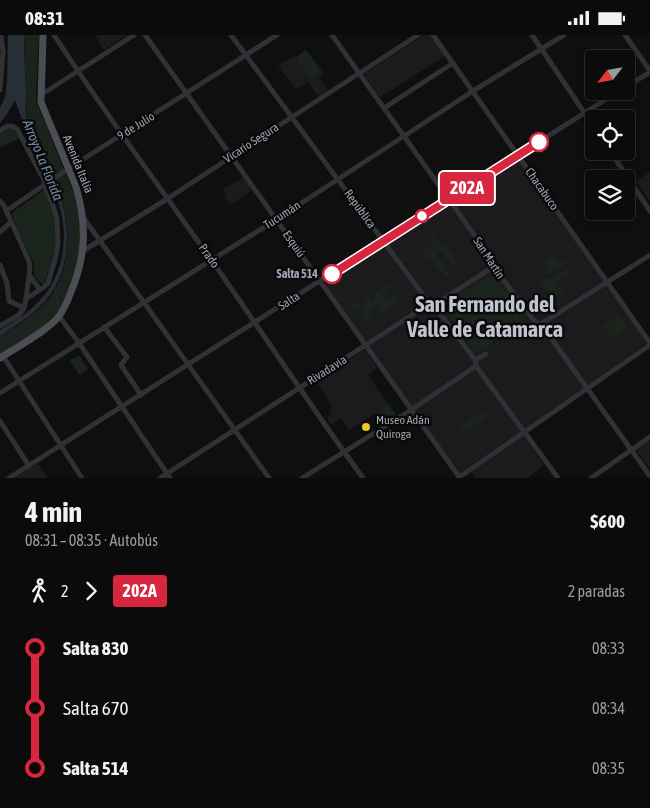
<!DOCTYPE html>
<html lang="es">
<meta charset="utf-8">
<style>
body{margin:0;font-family:"Asap Condensed",sans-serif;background:#141415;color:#f1f3f6;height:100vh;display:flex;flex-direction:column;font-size:19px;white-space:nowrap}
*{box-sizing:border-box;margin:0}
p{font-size:16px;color:#9a9b9d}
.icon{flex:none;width:28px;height:28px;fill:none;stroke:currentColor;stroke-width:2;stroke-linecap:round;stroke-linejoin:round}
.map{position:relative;height:443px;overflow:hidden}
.details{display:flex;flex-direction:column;background:#0b0b0c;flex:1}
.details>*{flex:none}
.badge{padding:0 10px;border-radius:4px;font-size:18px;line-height:32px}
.needle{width:32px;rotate:239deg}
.fabs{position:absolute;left:585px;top:15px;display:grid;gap:10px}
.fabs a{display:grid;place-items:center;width:50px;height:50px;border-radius:5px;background:#0b0b0c;box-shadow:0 2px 8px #0003,0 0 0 1px #2b2b2d;font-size:25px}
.map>.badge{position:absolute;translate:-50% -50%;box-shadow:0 0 0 2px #fff}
.legs{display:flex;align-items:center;gap:8px;height:55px;padding:0 25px;font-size:16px}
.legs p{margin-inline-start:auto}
.summary{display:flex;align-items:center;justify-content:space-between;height:85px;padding:0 25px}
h1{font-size:28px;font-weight:700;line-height:38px}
ul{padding:0 25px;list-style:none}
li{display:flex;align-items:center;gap:18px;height:60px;font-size:19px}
li i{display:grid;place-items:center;width:8px;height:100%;margin:0 6px;background:currentColor}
li i::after{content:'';width:12px;height:12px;margin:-6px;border:4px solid;border-radius:50%;background:#0b0b0c}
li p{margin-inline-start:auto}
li:first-child i{background:linear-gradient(#0000 50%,currentColor 0)}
li:last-child i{background:linear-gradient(currentColor 50%,#0000 0)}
.status{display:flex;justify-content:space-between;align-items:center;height:35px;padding:0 25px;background:#0b0b0c;direction:ltr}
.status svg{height:14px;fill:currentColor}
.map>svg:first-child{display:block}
.built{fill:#1b1b1d}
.green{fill:#1b231d}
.water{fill:#282e35}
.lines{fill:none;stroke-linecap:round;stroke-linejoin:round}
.stream{stroke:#282e35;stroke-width:1}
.minor{stroke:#303035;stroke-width:5}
.major{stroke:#4c4d54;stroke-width:7}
.line-1-casing{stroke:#fff;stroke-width:11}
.line-1{stroke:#d7263d;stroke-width:8}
.stop-1-dot{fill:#fff;stroke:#d7263d;stroke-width:2.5}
.poi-dot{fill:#f1c526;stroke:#0a0a0b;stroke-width:2}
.labels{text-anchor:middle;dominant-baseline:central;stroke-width:5;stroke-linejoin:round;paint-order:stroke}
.street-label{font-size:12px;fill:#a0a3b1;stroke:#0a0a0b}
.stop-label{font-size:12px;font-weight:bold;fill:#a0a3b1;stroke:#0a0a0b;text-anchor:end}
.poi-label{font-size:12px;fill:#a0a3b1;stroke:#0a0a0b;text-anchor:start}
.water-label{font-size:14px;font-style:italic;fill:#768cad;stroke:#0a0a0b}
.town-label{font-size:22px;font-weight:bold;fill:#c1c2cd;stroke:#0a0a0b}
</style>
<div class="status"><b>08:31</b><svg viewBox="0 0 49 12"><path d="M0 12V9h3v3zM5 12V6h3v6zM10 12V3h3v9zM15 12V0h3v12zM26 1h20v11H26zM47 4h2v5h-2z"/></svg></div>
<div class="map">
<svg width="650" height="443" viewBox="0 0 650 443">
<rect width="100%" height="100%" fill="#0f0f10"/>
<!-- built -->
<g class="built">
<path d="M95,0H127L104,15Z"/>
<path d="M424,0H430L445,21L380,62L365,41V38Z"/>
<path d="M306,15L324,38L319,42L328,55L318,61L308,47L296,55L278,31L294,21L296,22Z"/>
<path d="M518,124L646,306L645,310L459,439L325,250L326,245Z"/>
<path d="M650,137V167L636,146Z"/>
<path d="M243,142L252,155L231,170L224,161L226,159L223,154Z"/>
<path d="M363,316H366L377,333L368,340L388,369L376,378L349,395L341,383L331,390L327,383L332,379L329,374L332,372L316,346Z"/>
<path d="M522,401H524L544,430L528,443H475L471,437Z"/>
<path d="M650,405V435L636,415Z"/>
<path d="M38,428L47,443H14Z"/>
</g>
<!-- green -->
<g class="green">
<path d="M24,0H39L36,62L37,68L75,162L80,187L81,211L75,238L65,264L55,280L40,294L0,320V301C16,291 33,281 46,267C75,234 71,185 56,147C47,126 33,107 28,84C26,77 27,69 26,61C25,41 25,20 24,0Z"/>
<path d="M306,15L321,37L311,44L296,23Z"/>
<path d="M8,94H13L19,103L0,113V100Z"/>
<path d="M44,155C62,189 57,215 44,249L40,248L34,241V228L17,194L12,179L14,176Z"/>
<path d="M436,197L437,199L434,201L442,212L447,209V212L458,227L452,230L441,216L436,219L450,239L447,242L442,236L440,237L430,223L427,225L421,217L433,209L429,202Z"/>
<path d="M553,218H554L556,220L555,221L559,227L562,225L565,229L549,239L542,227L549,223V222Z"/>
<path d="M566,234L569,239L554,249L557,253L561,251L564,255H563V257L549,266L545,261L548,259L540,248L548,242L551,244Z"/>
<path d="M489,240L497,243L527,284L526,288L511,297H505L498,299L493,304L491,311L477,319L475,317L444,274V268Z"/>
<path d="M388,249L390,253L383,258L384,260L386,259L389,265L395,261L397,263L405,257L406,258L398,264L399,266L387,274L388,277L385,279L383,277L380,279L376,271L371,273L373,278L369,280L371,283L366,286L360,272L354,275L351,271L357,267L360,272L365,269L363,264L369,261L372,266L375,264L373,259Z"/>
<path d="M619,279L628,293L612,304L603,290Z"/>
<path d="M79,320L88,334L79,340L70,325Z"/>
<path d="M388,369L396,379L383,387L380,383L378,385L375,379Z"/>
<path d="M489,374L490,376L486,379L487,382L466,397L460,391L479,378L481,380Z"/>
</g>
<!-- water -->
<path class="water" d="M8,0H24C24,19 25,38 26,57C26,66 25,76 27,84C33,106 46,126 55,147C71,184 74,234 45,266C32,281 16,290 0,301V295C15,286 30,277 42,263C65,237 69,198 58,166C46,131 26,100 15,65L7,79L0,88V73L5,62L7,47Z"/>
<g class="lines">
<!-- stream -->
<path class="stream" d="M55,252L59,275"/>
<!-- minor -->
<g class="minor">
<path d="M54,0C104,77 159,151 212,226C263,298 311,372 363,443"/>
<path d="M145,0L460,443"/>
<path d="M231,0L426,264L439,277L475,325L476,331L558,443"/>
<path d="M332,0L492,225L498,238L535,287L541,289L650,441"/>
<path d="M433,0L650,308"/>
<path d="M532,0L594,92"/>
<path d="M625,0L650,36"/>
<path d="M626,52L650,37"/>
<path d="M0,55L3,17L1,0"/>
<path d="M40,58L47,56L134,0"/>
<path d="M384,73L453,28"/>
<path d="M0,96C6,91 10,89 17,94L44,145L46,154L52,167L57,184L58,208L56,221L48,248L44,252L26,264"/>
<path d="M610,116L650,176"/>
<path d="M0,166L4,171L29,226L30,233L26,264L24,273L19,280L0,291"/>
<path d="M6,176L68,134L277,0"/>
<path d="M83,182L269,443"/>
<path d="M0,197L11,187"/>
<path d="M83,216L167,164L292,82L418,0"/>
<path d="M0,230L7,248L9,266L24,273"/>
<path d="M30,241L40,255"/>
<path d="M59,281L79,308L170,443"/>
<path d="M541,289L650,220"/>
<path d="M104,292L127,322L121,330L141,360"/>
<path d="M520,297L535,287"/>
<path d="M3,321L82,443"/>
<path d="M475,325L486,319"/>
<path d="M0,358L277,184L473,56L564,0"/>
<path d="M0,386L29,431"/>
<path d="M9,443L619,56"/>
<path d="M160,443L426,271L437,268L487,236L494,229"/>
<path d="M302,443L408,377L476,331"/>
<path d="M458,443L650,310"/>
<path d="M591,443L650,402"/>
</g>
<!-- major -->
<path class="major" d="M0,323C15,313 49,295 59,281C64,274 68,265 71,257C86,221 87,189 76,152L41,67L43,0"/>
</g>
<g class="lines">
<!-- line-1 casing -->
<g class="line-1-casing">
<path id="line-1" d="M332,239L539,107"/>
</g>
<!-- line-1 -->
<use href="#line-1" class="line-1"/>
</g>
<!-- markers -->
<g class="stop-1-dot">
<circle cx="539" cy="107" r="9"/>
<circle cx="422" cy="181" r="6"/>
<circle cx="332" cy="239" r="9"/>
</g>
<circle class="poi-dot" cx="366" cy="392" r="5"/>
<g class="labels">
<!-- street labels -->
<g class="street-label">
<text transform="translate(136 91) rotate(-32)">9 de Julio</text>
<text transform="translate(251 108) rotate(-33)">Vicario Segura</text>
<text transform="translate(78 129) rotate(68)">Avenida Italia</text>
<text transform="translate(542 154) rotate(55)">Chacabuco</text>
<text transform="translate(360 174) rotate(54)">República</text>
<text transform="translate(282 180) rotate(-33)">Tucumán</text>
<text transform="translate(294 209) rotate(55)">Esquiú</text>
<text transform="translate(209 221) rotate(55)">Prado</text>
<text transform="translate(489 223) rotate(57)">San Martín</text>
<text transform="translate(289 266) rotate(-33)">Salta</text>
<text transform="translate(327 335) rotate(-32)">Rivadavia</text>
</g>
<!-- stop labels -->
<g class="stop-label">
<text x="318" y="239">Salta 514</text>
</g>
<!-- poi labels -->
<g class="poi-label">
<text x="376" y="385">Museo Adán<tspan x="376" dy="14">Quiroga</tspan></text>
</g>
<!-- water labels -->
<g class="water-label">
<text transform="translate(43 125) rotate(68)">Arroyo La Florida</text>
</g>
<!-- town labels -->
<g class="town-label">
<text x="485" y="269">San Fernando del<tspan x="485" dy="25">Valle de Catamarca</tspan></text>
</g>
</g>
</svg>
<div class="fabs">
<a><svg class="needle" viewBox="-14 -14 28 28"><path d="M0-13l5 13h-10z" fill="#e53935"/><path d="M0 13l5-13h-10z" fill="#9a9b9d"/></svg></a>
<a><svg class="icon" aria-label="locate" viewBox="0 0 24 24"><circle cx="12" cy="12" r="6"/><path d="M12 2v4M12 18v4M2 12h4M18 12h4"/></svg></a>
<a><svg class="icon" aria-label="layers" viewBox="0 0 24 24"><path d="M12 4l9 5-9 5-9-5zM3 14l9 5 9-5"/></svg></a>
</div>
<b class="badge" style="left:467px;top:153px;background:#d7263d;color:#fff">202A</b>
</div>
<section class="details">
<div class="summary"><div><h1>4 min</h1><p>08:31 – 08:35 · Autobús</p></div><b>$600</b></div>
<div class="legs"><svg class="icon" aria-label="walk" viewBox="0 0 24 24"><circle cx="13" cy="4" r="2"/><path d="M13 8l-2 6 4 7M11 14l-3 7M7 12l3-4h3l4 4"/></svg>2<svg class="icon" aria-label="forward" viewBox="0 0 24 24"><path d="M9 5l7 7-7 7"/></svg><b class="badge" style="background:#d7263d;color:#fff">202A</b><p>2 paradas</p></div>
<ul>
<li><i style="color:#d7263d"></i><b>Salta 830</b><p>08:33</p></li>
<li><i style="color:#d7263d"></i><span>Salta 670</span><p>08:34</p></li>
<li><i style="color:#d7263d"></i><b>Salta 514</b><p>08:35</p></li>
</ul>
</section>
